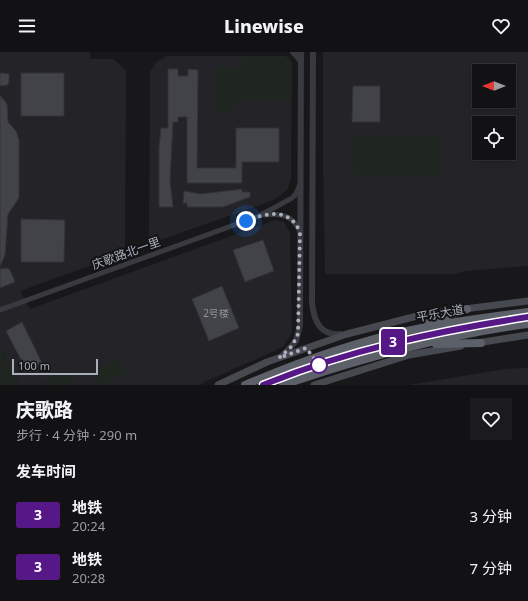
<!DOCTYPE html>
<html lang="zh">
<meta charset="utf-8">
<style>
body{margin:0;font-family:"Noto Sans","Noto Sans SC",sans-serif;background:#1b1b1d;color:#f1f3f6;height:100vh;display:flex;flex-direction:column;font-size:15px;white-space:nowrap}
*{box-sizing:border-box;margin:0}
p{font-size:13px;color:#9c9ea0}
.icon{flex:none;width:22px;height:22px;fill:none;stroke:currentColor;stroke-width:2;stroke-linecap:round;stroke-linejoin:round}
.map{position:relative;height:333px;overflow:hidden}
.side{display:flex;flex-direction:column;background:#121214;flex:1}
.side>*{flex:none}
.badge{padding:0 8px;border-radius:3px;font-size:14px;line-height:26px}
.needle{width:26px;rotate:270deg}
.buttons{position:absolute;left:472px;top:12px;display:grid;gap:8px}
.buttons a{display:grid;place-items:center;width:44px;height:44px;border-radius:0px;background:#121214;box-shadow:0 2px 6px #0003,0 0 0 1px #313234;font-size:20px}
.scale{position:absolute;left:12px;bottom:10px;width:86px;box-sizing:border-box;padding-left:4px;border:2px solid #a9afbb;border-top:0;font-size:11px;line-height:14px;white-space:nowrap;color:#a9afbb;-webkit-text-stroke:3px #131316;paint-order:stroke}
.you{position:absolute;width:20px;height:20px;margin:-10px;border:3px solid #fff;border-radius:50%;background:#1a73e8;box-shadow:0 0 0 6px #1a73e833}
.map>.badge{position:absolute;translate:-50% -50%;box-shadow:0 0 0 2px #fff}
h2{padding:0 16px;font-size:15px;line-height:36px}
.round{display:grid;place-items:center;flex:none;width:42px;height:42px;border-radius:0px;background:#1b1b1d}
.headline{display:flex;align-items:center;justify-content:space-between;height:68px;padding:0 16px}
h1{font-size:19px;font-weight:800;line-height:30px}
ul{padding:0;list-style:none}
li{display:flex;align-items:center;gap:12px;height:52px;padding:0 16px}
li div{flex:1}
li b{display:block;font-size:15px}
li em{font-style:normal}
li .badge{min-width:44px;font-weight:700;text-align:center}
header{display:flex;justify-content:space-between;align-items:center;height:52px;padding:0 16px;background:#121214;font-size:18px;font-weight:800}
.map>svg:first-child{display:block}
.built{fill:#242428;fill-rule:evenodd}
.green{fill:#1e261f}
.building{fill:#424348;stroke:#323237}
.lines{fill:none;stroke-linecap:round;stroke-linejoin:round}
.minor{stroke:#393a40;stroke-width:5}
.tertiary{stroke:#393a40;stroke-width:6}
.secondary{stroke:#474950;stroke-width:7}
.trunk{stroke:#5c6068;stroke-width:8}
.line-casing{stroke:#fff;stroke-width:9}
.line{stroke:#571887;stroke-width:6}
.walk{stroke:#a9afbb;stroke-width:4;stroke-dasharray:0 7.2}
.stop-dot{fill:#fff;stroke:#571887;stroke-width:2}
.labels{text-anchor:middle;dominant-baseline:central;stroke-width:4;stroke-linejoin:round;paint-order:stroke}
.number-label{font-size:10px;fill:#8f949e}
.street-label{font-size:12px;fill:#a9afbb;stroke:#131316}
</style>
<header><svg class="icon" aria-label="menu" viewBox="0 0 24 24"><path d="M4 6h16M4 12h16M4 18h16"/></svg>Linewise<svg class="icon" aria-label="heart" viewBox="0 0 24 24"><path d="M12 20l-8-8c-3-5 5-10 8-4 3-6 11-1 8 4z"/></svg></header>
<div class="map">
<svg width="528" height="333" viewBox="0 0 528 333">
<rect width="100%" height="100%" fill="#18181b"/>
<!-- built -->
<g class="built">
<path d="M0,0H90V7H113L126,18L125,201L20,239L30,257L275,168L284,170L290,181L292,281L283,295L198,333H73L65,320L36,333H20L0,295Z"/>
<path d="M323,0H528V214L466,219L454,222H325L323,109ZM479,19H509V49H479ZM479,71H509V101H479Z"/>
<path d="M167,4H285L289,6L292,11L291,127L287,138L274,148L149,192L150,20L157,9Z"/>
<path d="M528,316V333H409L505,317Z"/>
</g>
<!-- green -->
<g class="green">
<path d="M242,4H285L289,6L292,11L291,49L243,48L242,53H232L231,60H215L216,15H242Z"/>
<path d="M357,83H437L441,87L442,120L437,124H357L351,118V91Z"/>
<path d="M0,295L20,333H0Z"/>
<path d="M119,307L126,322L104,333H98L91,320Z"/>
<path d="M65,320L73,333H36Z"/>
</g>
<!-- building -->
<g class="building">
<path d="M168,17H178V24H188V17L198,18L197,116H236V76H279V110H242V131H187V65H178V70H173L170,128L173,155H159V95L161,76H168Z"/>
<path d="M0,21L9,22V31L7,33L0,34Z"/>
<rect x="21" y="21" width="43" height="43"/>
<path d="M353,34H380V70H352Z"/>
<path d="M0,43L7,52L8,70L16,79L19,88V146L8,162L5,203L0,215Z"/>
<path d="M242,137V140H250V145L223,155H187V151H183L184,139L201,142Z"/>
<path d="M21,167L65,168L64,210H21Z"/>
<path d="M263,188L274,219L245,230L233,198Z"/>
<path d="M7,216L10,218L15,230L0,236V217Z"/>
<path d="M222,234L239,276L209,289L192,247Z"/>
<path d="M22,270L42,311L27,319L6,279Z"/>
</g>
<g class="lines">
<!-- minor -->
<g class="minor">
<path d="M264,163C281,161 293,163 300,180"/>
<path d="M0,258L259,164L292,146L296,142L300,132"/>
</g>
<!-- tertiary -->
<g class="tertiary">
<path d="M293,0L301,9"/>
<path d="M313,0L312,251C314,269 320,284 341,282"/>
<path d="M282,304L296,289L300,273L301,0"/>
</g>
<!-- secondary -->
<g class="secondary">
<path d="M477,291L528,283"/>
<path d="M218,333L267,310L347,282L425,262L528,249"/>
<path d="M314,333L409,303L461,294"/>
</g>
<!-- trunk -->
<g class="trunk">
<path d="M428,271L467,257"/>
<path d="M436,292L481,291"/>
<path d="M245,333C297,311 352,291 407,279C447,270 488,265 528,260"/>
<path d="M283,333C363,306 444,283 528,272"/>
</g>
</g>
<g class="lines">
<!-- line casing -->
<g class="line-casing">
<path id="line" d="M263,333C348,298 437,279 528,265"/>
</g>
<!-- line -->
<use href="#line" class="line"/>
<!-- walk -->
<path class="walk" d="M246,169C267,161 289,155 300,180L298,282L292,294L279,306L306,296L319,313"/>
</g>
<!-- markers -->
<circle class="stop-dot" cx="319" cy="313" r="8"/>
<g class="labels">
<!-- number labels -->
<g class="number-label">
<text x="216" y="261">2号楼</text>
</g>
<!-- street labels -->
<g class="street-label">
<text transform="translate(126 201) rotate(-20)">庆歌路北一里</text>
<text transform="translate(440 261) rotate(-10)">平乐大道</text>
</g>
</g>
</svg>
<div class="buttons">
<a><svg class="needle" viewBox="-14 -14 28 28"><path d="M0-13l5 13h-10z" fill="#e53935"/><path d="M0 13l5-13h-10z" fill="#9c9ea0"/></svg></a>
<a><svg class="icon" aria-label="locate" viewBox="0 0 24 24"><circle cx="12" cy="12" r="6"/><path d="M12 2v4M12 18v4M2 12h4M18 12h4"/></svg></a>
</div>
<div class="scale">100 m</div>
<div class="you" style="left:246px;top:169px"></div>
<b class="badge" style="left:393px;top:290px;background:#571887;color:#fff">3</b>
</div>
<section class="side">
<div class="headline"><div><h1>庆歌路</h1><p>步行 · 4 分钟 · 290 m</p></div><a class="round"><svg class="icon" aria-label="heart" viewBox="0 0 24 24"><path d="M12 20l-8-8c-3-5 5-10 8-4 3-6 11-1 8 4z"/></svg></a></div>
<h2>发车时间</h2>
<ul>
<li><span class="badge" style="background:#571887;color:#fff">3</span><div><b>地铁</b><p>20:24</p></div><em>3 分钟</em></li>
<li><span class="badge" style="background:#571887;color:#fff">3</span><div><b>地铁</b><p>20:28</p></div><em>7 分钟</em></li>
</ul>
</section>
